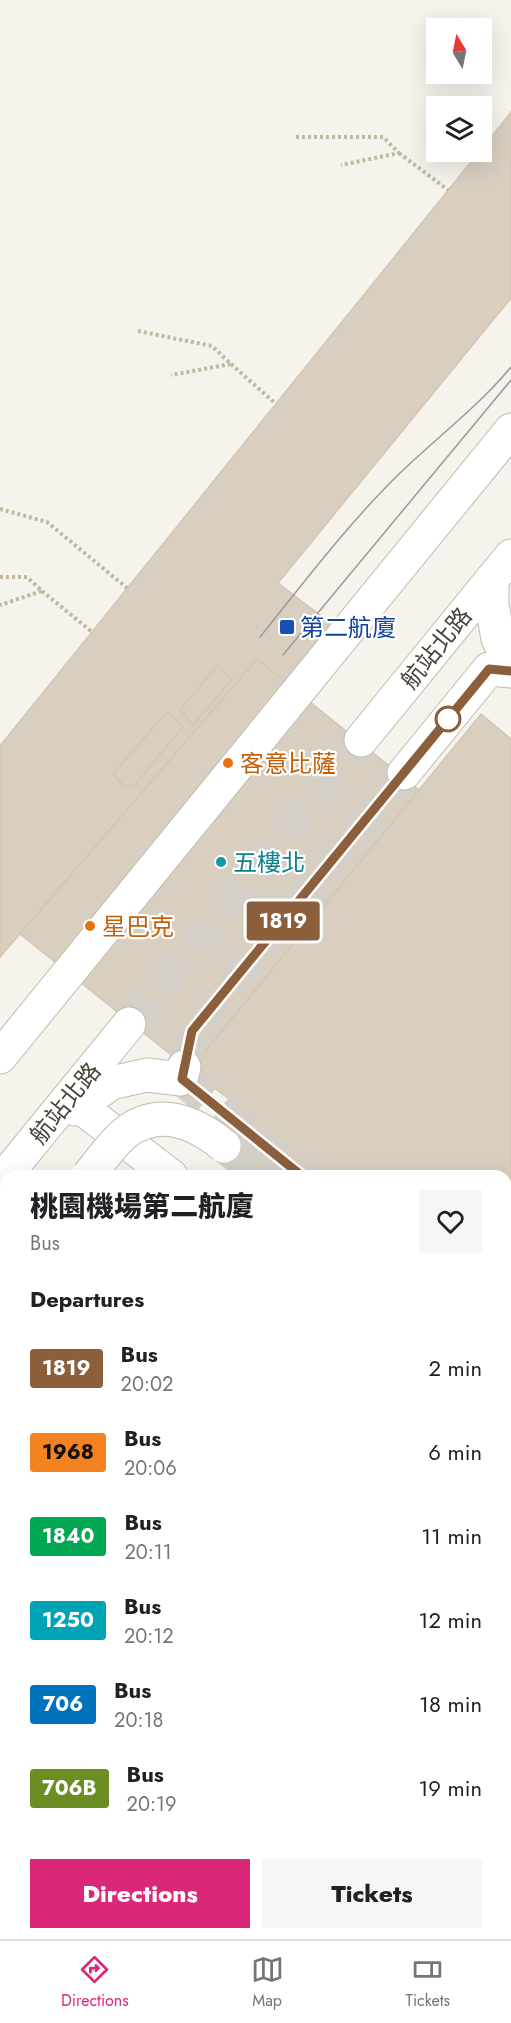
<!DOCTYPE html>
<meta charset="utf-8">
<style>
body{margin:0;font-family:Jost,"Noto Sans TC",sans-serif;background:#f6f6f6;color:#202124;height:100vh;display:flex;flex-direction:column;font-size:22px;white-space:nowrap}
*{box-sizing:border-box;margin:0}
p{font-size:20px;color:#757577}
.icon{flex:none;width:33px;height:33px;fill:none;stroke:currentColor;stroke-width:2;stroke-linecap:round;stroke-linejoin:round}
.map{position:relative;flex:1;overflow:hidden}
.sheet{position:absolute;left:0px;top:1170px;width:512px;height:770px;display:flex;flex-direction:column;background:#fff;border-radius:18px 18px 0 0;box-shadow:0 6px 24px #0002}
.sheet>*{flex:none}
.badge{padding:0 12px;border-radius:4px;font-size:21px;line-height:39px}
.needle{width:39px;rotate:350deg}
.buttons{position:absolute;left:426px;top:18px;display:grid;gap:12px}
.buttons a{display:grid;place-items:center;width:66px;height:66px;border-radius:0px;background:#fff;box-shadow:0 6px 24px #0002;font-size:30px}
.map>.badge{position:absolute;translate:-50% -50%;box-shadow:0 0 0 3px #fff}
h2{padding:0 30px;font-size:22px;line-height:54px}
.round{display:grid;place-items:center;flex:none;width:63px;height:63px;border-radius:0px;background:#f6f6f6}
.summary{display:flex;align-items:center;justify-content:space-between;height:102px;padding:0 30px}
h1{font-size:28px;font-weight:800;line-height:45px}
.action{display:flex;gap:12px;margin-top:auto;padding:12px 30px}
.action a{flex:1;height:69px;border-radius:0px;background:#db2777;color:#fff;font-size:24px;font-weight:800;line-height:69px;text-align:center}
.action a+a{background:#f6f6f6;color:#202124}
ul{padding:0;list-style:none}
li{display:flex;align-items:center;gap:18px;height:84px;padding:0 30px}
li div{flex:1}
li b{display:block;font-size:22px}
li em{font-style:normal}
li .badge{min-width:66px;font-weight:700;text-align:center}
.tab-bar{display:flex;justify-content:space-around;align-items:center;height:84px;border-top:2px solid #e0e0e0;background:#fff;font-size:16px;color:#757577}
.tab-bar a{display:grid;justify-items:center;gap:3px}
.tab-bar .active{color:#db2777}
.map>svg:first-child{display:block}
.parking{fill:#e5e3e0}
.building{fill:#d8cfc1;stroke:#d3c7b4;stroke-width:1.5}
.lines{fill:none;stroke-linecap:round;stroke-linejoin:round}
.minor-tunnel{stroke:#d4d0c8;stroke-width:33;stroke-dasharray:33 16;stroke-linecap:butt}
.minor-casing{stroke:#c2bbae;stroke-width:35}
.path{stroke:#c4b79f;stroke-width:4;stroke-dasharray:3 3;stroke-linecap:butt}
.minor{stroke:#fff;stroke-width:33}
.tram{stroke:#9a9a9a;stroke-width:1.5}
.minor-bridge-casing{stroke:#c2bbae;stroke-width:35;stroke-linecap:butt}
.minor-bridge{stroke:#fff;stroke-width:33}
.line-casing{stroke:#fff;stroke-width:14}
.line{stroke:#8b5e3c;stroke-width:9}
.transit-dot{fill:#1a4fb4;stroke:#fff;stroke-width:2}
.stop-dot{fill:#fff;stroke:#8b5e3c;stroke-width:3}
.food-dot{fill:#e8710a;stroke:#fff;stroke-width:2}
.culture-dot{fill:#0f9aa8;stroke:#fff;stroke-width:2}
.labels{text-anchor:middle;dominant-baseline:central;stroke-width:4.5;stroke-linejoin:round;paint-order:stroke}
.transit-label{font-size:24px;fill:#164399;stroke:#fff;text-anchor:start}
.street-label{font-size:24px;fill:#4b4439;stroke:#fff}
.food-label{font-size:24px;fill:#c56008;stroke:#fff;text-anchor:start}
.culture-label{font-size:24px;fill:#0d838f;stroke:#fff;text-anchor:start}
</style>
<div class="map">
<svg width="511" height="1939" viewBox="0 0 511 1939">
<rect width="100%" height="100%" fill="#f6f3ec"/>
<!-- parking -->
<g class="parking">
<path d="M6,1371V1934H334L329,1939H0V1378Z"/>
<path d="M506,1516L511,1520V1734L506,1740Z"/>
</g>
<!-- building -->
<g class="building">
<path d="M511,112V298L278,583L338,629L291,687L257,659L0,957V746L479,152H482V149Z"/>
<path d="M257,659L419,790L190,1070L20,934Z"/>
<path d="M218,665L232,680L193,725L180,710Z"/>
<path d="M167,712L183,727L133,787H125L113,774Z"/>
<path d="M481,714L511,739V1395L506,1391V1176H237L217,1161L255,1118L190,1070Z"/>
</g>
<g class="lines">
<!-- minor-tunnel -->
<g class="minor-tunnel">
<path d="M129,1024L361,740"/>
<path d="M184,1067L192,1031L404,773"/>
<path d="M181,1079L302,1176"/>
<path d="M224,1146L260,1176"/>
<path d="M506,1339L511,1343"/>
<path d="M506,1378L511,1382"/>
</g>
<!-- minor casing -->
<g class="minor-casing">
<g id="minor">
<path d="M492,579V604L498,639L511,664"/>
<path d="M361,740L511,556"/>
<path d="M404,773L489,669L511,671"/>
<path d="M0,1057L511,430"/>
<path d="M79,1106L171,1176"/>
<path d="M75,1109L111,1083L147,1075L181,1079L184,1067"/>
<path d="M0,1182L129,1024"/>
<path d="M0,1282L6,1275"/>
<path d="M0,1359L6,1351"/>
<path d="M506,1428L511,1433"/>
<path d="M0,1477L6,1470"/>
<path d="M0,1551L6,1556"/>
<path d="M506,1756L511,1749"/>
<path d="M506,1827L511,1820"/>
<path d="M506,1897L511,1885"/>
<path d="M355,1939L359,1934"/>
<path d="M394,1939L399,1934"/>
<path d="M422,1939L426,1934"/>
<path d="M493,1939L497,1934"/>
</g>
</g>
<!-- path -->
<g class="path">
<path d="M296,137H383L399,153L341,165"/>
<path d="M399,153L448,190"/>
<path d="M138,331L212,346L231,364L171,375"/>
<path d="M231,364L276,404"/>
<path d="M0,509L47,522L127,588"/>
<path d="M0,577H27L42,591L0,605"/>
<path d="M42,591L92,632"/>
</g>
<!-- minor -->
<use href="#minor" class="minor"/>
<!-- tram -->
<g class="tram">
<path d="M260,637C305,581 348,524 399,474C436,438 478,407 511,367"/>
<path d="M283,655L511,380"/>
</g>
<!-- minor-bridge casing -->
<g class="minor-bridge-casing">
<path id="minor-bridge" d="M88,1176C100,1162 111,1145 124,1134C158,1106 195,1122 224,1146"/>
</g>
<!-- minor-bridge -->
<use href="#minor-bridge" class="minor-bridge"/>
</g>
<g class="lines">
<!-- line casing -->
<g class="line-casing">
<path id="line" d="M302,1176L182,1079L192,1031L489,669L511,671"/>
</g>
<!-- line -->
<use href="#line" class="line"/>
</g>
<!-- markers -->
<rect class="transit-dot" x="279" y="619" width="16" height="16" rx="3"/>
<circle class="stop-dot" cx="448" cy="719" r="12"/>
<g class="food-dot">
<circle cx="228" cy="763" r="6"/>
<circle cx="90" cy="926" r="6"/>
</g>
<circle class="culture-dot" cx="221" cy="862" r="6"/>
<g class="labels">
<!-- transit labels -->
<g class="transit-label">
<text x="300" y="627">第二航廈</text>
</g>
<!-- street labels -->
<g class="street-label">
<text transform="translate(436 648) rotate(-51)">航站北路</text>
<text transform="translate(65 1103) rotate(-51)">航站北路</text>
</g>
<!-- food labels -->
<g class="food-label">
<text x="240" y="763">客意比薩</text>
<text x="102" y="926">星巴克</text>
</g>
<!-- culture labels -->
<g class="culture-label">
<text x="233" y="862">五樓北</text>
</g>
</g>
</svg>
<div class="buttons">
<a><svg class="needle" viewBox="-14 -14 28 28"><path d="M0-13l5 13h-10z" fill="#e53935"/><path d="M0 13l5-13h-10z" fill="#757577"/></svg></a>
<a><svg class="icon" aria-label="layers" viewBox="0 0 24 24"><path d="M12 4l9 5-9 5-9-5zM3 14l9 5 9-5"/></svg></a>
</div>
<b class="badge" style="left:283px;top:921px;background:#8b5e3c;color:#fff">1819</b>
<section class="sheet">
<div class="summary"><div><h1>桃園機場第二航廈</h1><p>Bus</p></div><a class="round"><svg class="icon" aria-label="heart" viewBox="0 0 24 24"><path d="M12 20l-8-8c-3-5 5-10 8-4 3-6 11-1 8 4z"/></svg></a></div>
<h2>Departures</h2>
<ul>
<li><span class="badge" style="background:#8b5e3c;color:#fff">1819</span><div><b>Bus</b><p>20:02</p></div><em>2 min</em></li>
<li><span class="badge" style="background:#f58220;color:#111">1968</span><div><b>Bus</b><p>20:06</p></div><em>6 min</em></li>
<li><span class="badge" style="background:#00a651;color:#fff">1840</span><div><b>Bus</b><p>20:11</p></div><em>11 min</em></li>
<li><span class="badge" style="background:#00a3b4;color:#fff">1250</span><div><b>Bus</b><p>20:12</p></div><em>12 min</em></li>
<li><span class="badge" style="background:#0072bc;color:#fff">706</span><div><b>Bus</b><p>20:18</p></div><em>18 min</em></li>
<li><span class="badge" style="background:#6b8e23;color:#fff">706B</span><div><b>Bus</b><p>20:19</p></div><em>19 min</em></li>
</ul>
<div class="action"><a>Directions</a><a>Tickets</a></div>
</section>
</div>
<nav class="tab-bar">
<a class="active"><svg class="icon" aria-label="directions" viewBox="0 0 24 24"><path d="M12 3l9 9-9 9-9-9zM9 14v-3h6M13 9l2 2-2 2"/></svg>Directions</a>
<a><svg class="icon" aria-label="map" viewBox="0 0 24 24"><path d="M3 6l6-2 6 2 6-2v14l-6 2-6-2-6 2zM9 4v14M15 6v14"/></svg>Map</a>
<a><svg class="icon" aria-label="tickets" viewBox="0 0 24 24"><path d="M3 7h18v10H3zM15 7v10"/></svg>Tickets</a>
</nav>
